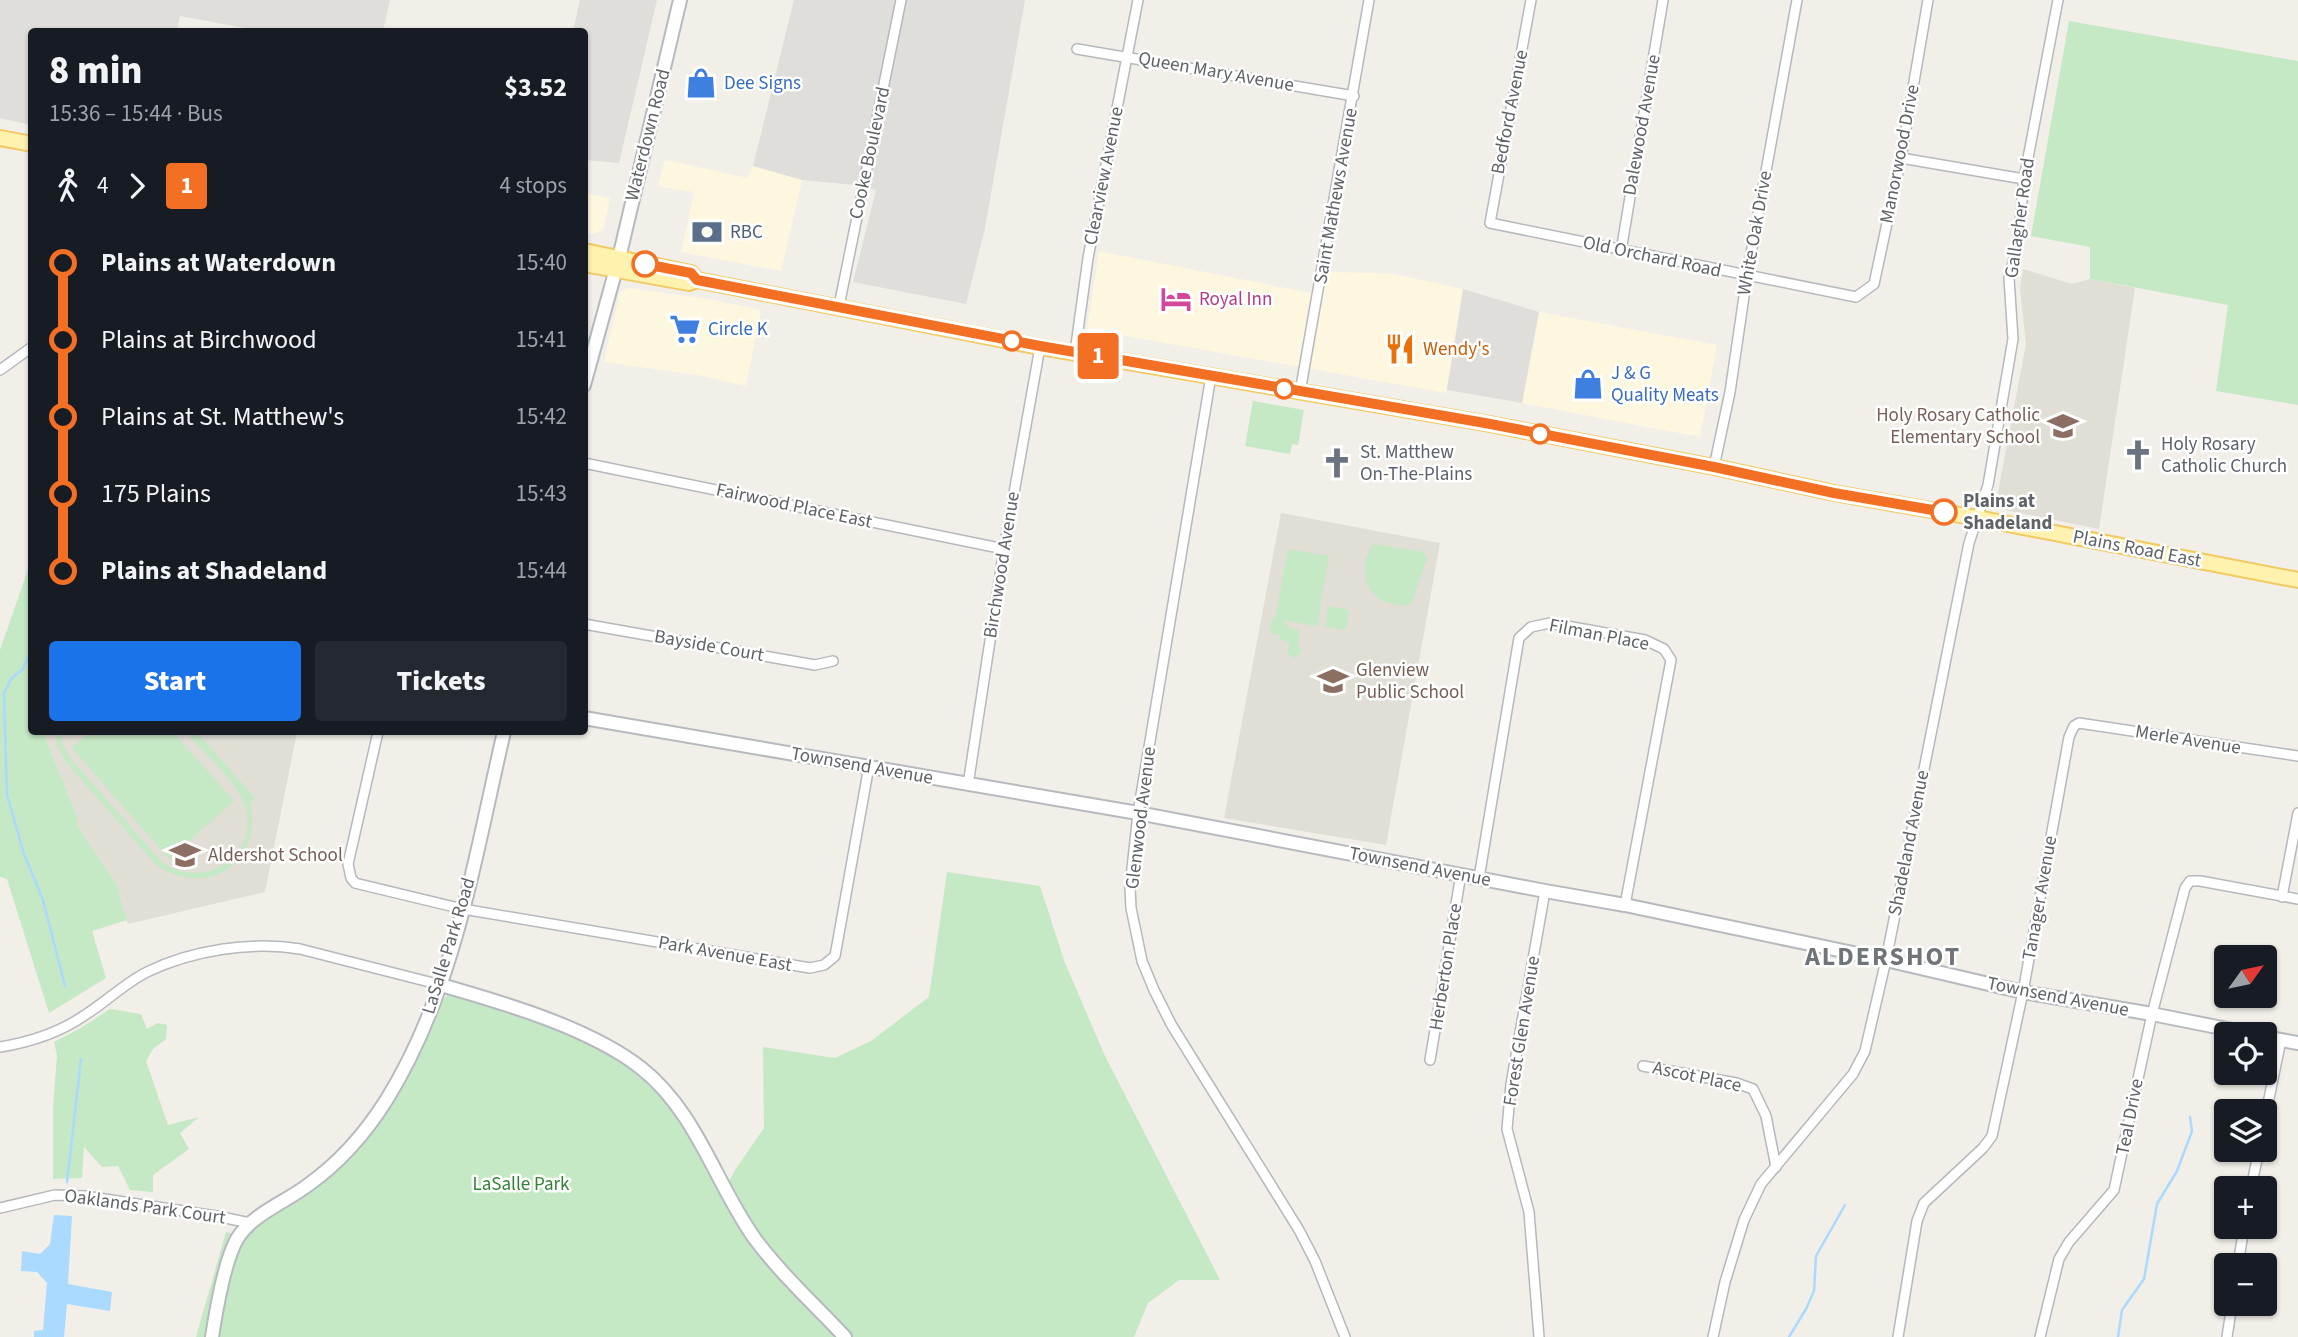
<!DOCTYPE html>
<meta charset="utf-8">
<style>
body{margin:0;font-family:"Source Sans 3",sans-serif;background:#242831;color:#f1f3f6;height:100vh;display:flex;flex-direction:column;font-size:26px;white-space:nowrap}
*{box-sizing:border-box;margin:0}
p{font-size:23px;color:#9ea1a6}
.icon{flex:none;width:38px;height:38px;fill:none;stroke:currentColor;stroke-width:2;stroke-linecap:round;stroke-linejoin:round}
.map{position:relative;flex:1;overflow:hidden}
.drawer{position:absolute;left:28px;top:28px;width:560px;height:707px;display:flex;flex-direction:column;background:#171b24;border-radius:7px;box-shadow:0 2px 5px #0004}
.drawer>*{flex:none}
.badge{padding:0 14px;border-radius:5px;font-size:24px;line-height:46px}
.needle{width:46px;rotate:57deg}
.controls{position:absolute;left:2214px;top:945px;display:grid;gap:14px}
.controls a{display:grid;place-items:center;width:63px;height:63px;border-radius:7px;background:#171b24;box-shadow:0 2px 5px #0004;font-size:35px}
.map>.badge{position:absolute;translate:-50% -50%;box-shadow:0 0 0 4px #fff}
.legs{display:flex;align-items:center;gap:10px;height:77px;padding:0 21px;font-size:23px}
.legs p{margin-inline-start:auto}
.summary{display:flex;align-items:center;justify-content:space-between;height:119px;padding:0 21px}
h1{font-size:38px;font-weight:800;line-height:52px}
.button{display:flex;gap:14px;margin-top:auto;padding:14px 21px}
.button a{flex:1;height:80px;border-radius:7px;background:#1a73e8;color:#fff;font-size:28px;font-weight:800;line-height:80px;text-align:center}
.button a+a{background:#242831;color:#f1f3f6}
ul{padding:0 21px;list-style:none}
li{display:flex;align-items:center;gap:24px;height:77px;font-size:26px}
li i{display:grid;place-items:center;width:10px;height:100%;margin:0 9px;background:currentColor}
li i::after{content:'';width:18px;height:18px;margin:-9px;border:5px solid;border-radius:50%;background:#171b24}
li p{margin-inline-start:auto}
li:first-child i{background:linear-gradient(#0000 50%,currentColor 0)}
li:last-child i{background:linear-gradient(currentColor 50%,#0000 0)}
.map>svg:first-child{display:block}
.commercial{fill:#fef7e0}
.industrial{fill:#e0deda}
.education{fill:#e1ded6}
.green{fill:#c5e8c5}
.water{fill:#aadaff}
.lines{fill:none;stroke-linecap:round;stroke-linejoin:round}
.stream{stroke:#aadaff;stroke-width:2.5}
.street-casing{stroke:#b5b8bc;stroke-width:12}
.secondary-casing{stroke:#b6babf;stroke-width:16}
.primary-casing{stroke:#f2c960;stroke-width:18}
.street{stroke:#fff;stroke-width:9}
.secondary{stroke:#fff;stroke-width:12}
.primary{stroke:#fff2af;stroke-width:14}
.line-1-casing{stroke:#fff;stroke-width:16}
.line-1{stroke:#f26f23;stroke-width:10}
.stop-1-dot{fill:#fff;stroke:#f26f23;stroke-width:3.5}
.labels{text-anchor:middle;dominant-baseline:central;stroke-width:5;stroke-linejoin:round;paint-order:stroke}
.street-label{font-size:19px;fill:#5f6368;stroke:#fff}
.shop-label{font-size:19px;fill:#366cbe;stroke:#fff;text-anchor:start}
.service-label{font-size:19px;fill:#4e5e75;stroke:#fff;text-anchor:start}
.hotel-label{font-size:19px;fill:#b23c85;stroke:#fff;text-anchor:start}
.food-label{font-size:19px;fill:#c56008;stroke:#fff;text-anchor:start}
.education-label{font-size:19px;fill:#785e54;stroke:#fff;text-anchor:start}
.worship-label{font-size:19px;fill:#5b616d;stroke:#fff;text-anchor:start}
.stop-label{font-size:19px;font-weight:bold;fill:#5f6368;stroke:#fff;text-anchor:start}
.park-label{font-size:19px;fill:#348238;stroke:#fff}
.district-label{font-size:26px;font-weight:bold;letter-spacing:2px;fill:#70757a;stroke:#fff}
</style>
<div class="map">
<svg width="2298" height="1337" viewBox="0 0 2298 1337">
<rect width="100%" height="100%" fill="#f1efe8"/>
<!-- commercial -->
<g class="commercial">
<path d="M665,160L748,178L753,166L802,180L781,271L681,252L694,192L658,186Z"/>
<path d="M584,193L610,198L604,227L599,232L593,234L585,233Z"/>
<path d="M1099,251L1311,293L1315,271L1393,274L1463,289L1446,393L1087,329Z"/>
<path d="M628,288L714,300L761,310L746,386L698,375L604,362L620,292Z"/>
<path d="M1539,312L1717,345L1700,437L1522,403Z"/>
</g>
<!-- industrial -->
<g class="industrial">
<path d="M0,0H390L383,31H261L180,16L177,31L32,32L31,125L0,118Z"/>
<path d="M580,0H657L619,163L585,160L584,32L573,31Z"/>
<path d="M794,0H1025L985,228L966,304L853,282L876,190L854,185L802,180L753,166Z"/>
<path d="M1463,289L1539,312L1522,403L1447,390Z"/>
</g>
<!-- education -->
<g class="education">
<path d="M2023,269L2072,284L2090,279L2135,288L2099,529L1995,508L2026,344L2020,288Z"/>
<path d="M1281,513L1440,543L1386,845L1224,818Z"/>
<path d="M43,732H297L265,892L128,924L116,883L78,827L77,816Z"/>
</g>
<!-- green -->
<g class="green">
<path d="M2069,21L2298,61V405L2216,391L2228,305L2090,279V247L2031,236Z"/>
<path d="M1253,401L1304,410L1298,445L1292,444L1290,454L1245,446Z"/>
<path d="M1373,544L1424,552L1427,558L1411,605C1372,609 1352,577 1373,544Z"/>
<path d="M1288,549L1329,556L1317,626L1283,620L1287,626L1300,631L1298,643L1302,652L1295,658L1287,653L1290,643L1280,639L1281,635L1269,633L1272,618L1275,619Z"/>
<path d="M31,561L32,732H43L77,816L78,827L116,883L127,920L92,931L106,978L49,1013L7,879L0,877V650Z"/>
<path d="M1328,606L1349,610L1346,630L1325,627Z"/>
<path d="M55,732H60L62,743L70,758L161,861C203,893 263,855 244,804C236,781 202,750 185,732H197L255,798L250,803C264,864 206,899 156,865L65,761L57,744Z"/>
<path d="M90,732H173L234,801L169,859L72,748Z"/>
<path d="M947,872L1040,886L1065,963L1105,1056L1220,1280H1179L1148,1303L1134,1337H196L226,1232L239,1235L247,1217L267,1203L296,1199L349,1156L446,996L451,994C470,1000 490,1004 508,1010C550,1025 638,1063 665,1098C688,1128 701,1164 722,1195L735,1170L764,1128L763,1047L835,1058L871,1041L929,997Z"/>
<path d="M110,1009L141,1014L147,1029L158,1023L167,1025L166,1039L153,1049L146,1061L168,1125L199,1117L180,1133L189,1149L153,1175V1192L130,1190L118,1166L102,1167L84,1147L82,1178L53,1179V1108L57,1055L54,1042L81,1028Z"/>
</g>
<!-- water -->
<path class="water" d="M54,1215L72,1216L68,1284L112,1292L110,1311L67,1304L64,1337H34V1331L43,1330L47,1283L37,1272L21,1271L22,1251L40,1254L50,1244Z"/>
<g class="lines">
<!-- stream -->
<g class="stream">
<path d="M32,648L23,669L11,679L4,693L7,795L24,854L43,900L65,986"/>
<path d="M67,1182L81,1059"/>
<path d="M1789,1337L1806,1309L1814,1291L1816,1256L1845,1205"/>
<path d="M2118,1337L2122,1310L2144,1279L2157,1204L2177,1171L2192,1131L2190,1117"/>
</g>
<!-- street casing -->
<g class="street-casing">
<g id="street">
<path d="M1531,0L1490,223L1856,297L1874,284L1901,158L1928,0"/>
<path d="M1077,49L1354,96"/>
<path d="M1901,158L2024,179"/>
<path d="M1621,251L1663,0"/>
<path d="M839,306L901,0"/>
<path d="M1075,352L1088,258L1138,0"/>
<path d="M0,370L32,347"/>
<path d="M1211,376L1138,813L1130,887L1131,908L1142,961L1154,990L1171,1024L1299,1230L1315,1261L1345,1337"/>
<path d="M1300,392L1369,0"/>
<path d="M584,463L1004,549"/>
<path d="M1714,467L1730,392L1747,276L1797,0"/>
<path d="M584,624L815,665L833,661"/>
<path d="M378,732L348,864L351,878L355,883L463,909L810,968L824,965L835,956L869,766"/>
<path d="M968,785L1004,549L1040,347"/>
<path d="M1479,878L1519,638L1531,627L1550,623L1645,640L1664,649L1671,660L1625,905"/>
<path d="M2282,897L2298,813"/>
<path d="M0,1047C31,1042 59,1033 85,1015C106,1002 125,983 147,972C192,950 252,941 300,949L441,985"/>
<path d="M1430,1060L1461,874"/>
<path d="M1643,1066L1736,1083L1753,1089L1766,1116L1776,1167"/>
<path d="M2264,1123L2281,1040"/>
<path d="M2251,1188L2259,1150"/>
<path d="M0,1208L55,1195L85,1196L216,1216L250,1223"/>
<path d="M2238,1265L2244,1227"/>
<path d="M1539,1337L1529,1212L1507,1129L1511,1084L1545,891"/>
<path d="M1713,1337L1725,1282L1744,1220L1761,1184L1853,1074L1865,1051L1886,960L1969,543L1988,485L2013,339L2009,278L2018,243L2024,179L2058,0"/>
<path d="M1898,1337L1917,1221L1924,1203L1983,1148L1992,1136L2023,992L2069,737L2074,726L2079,723L2298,756"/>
<path d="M2040,1337L2059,1259L2069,1242L2114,1190L2152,1014L2185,888L2190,881H2200L2298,899"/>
<path d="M2227,1337L2232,1304"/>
</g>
</g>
<!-- secondary casing -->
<g class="secondary-casing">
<g id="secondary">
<path d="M584,385L619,258L680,0"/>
<path d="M584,718L1138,813L1545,891L1625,905L1886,960L2023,992L2152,1014L2252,1034"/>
<path d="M441,985C504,1003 590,1028 641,1068C697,1112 715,1183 755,1239C781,1274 815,1305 845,1337"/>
<path d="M2264,1037L2298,1043"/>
<path d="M212,1337C216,1311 224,1262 237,1239C252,1214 286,1202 308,1185C339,1163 367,1131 387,1099C455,989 475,856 504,732"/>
</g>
</g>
<!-- primary casing -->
<g class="primary-casing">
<g id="primary">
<path d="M0,138L32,144"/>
<path d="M584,251L691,273L697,280"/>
<path d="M584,264L689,283L697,280L1040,347L1484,423L1714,467L1834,493L1977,518L2298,580"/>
</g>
</g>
<!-- street -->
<use href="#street" class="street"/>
<!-- secondary -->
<use href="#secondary" class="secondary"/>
<!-- primary -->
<use href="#primary" class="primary"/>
</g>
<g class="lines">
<!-- line-1 casing -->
<g class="line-1-casing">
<path id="line-1" d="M645,264L691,273L697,280L1040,346L1485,423L1714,467L1834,493L1944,512"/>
</g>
<!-- line-1 -->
<use href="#line-1" class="line-1"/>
</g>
<!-- icons -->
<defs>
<g id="shop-bare" transform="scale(2.415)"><path d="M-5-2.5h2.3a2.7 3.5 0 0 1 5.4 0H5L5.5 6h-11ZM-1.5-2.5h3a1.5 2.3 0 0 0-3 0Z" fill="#3f7fe0" stroke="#fff" stroke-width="2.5" paint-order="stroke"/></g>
<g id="bank-bare" transform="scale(2.415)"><path d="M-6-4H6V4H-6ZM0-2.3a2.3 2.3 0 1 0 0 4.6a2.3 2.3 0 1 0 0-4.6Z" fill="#5c6f8a" stroke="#fff" stroke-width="2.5" paint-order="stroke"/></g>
<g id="hotel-bare" transform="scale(2.415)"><path d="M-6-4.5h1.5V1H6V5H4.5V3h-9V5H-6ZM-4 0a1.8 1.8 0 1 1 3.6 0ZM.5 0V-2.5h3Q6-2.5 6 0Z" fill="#d1479c" stroke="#fff" stroke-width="2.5" paint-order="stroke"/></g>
<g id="supermarket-bare" transform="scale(2.415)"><path d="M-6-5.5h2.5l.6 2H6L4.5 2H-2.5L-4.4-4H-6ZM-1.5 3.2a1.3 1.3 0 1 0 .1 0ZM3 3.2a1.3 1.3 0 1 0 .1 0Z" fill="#3f7fe0" stroke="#fff" stroke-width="2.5" paint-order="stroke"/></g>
<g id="restaurant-bare" transform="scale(2.415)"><path d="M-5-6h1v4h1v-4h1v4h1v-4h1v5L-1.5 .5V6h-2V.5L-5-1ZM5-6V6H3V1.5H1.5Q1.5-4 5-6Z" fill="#e8710a" stroke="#fff" stroke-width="2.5" paint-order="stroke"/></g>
<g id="school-bare" transform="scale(2.415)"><path d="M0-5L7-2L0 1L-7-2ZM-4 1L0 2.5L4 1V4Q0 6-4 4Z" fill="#8d6e63" stroke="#fff" stroke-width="2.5" paint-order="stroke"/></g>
<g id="church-bare" transform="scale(2.415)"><path d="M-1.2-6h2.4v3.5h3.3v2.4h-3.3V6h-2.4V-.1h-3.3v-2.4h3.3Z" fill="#6b7280" stroke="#fff" stroke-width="2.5" paint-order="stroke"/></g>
</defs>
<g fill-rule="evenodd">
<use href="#shop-bare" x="701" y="83"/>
<use href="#bank-bare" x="707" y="232"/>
<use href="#hotel-bare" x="1176" y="299"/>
<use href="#supermarket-bare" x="685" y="329"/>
<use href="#restaurant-bare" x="1400" y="349"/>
<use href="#shop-bare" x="1588" y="384"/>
<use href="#school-bare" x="2063" y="426"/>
<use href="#church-bare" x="2138" y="455"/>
<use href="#church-bare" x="1337" y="463"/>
<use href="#school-bare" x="1333" y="681"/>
<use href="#school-bare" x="185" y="855"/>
</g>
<!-- markers -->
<g class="stop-1-dot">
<circle cx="645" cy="264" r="12"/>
<circle cx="1012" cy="341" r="9"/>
<circle cx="1284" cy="389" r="9"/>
<circle cx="1540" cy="434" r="9"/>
<circle cx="1944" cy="512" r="12"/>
</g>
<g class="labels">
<!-- street labels -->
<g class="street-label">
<text transform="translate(1216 72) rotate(10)">Queen Mary Avenue</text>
<text transform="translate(1510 112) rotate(-79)">Bedford Avenue</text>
<text transform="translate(1642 125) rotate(-80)">Dalewood Avenue</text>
<text transform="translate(648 135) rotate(-76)">Waterdown Road</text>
<text transform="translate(870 153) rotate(-78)">Cooke Boulevard</text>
<text transform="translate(1900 154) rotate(-79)">Manorwood Drive</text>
<text transform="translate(1104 176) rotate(-79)">Clearview Avenue</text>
<text transform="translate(1336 196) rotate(-80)">Saint Mathews Avenue</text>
<text transform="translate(2020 218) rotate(-82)">Gallagher Road</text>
<text transform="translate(1755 233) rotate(-80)">White Oak Drive</text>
<text transform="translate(1652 257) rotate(12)">Old Orchard Road</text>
<text transform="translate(794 506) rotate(12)">Fairwood Place East</text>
<text transform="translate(2137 549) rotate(11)">Plains Road East</text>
<text transform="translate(1002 565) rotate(-81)">Birchwood Avenue</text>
<text transform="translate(1599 635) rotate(11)">Filman Place</text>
<text transform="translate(709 646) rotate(10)">Bayside Court</text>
<text transform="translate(2188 740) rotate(9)">Merle Avenue</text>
<text transform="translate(862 766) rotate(10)">Townsend Avenue</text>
<text transform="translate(1141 818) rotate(-83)">Glenwood Avenue</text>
<text transform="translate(1909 843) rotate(-79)">Shadeland Avenue</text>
<text transform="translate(1420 867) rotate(11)">Townsend Avenue</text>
<text transform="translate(2040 898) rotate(-80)">Tanager Avenue</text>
<text transform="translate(449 946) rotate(-73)">LaSalle Park Road</text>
<text transform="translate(725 954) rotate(10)">Park Avenue East</text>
<text transform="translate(1446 967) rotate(-81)">Herberton Place</text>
<text transform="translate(2058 997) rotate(11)">Townsend Avenue</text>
<text transform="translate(1522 1031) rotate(-81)">Forest Glen Avenue</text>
<text transform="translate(1697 1077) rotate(12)">Ascot Place</text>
<text transform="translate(2130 1117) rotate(-79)">Teal Drive</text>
<text transform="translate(145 1207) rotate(8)">Oaklands Park Court</text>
</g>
<!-- shop labels -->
<g class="shop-label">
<text x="724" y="83">Dee Signs</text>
<text x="708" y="329">Circle K</text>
<text x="1611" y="373">J &amp; G<tspan x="1611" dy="22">Quality Meats</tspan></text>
</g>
<!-- service labels -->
<g class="service-label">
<text x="730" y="232">RBC</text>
</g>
<!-- hotel labels -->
<g class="hotel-label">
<text x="1199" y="299">Royal Inn</text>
</g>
<!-- food labels -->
<g class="food-label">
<text x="1423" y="349">Wendy's</text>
</g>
<!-- education labels -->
<g class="education-label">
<text x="2040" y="415" text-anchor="end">Holy Rosary Catholic<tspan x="2040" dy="22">Elementary School</tspan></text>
<text x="1356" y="670">Glenview<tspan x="1356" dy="22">Public School</tspan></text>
<text x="208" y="855">Aldershot School</text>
</g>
<!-- worship labels -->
<g class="worship-label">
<text x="2161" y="444">Holy Rosary<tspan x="2161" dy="22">Catholic Church</tspan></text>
<text x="1360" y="452">St. Matthew<tspan x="1360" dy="22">On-The-Plains</tspan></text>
</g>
<!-- stop labels -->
<g class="stop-label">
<text x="1963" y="501">Plains at<tspan x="1963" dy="22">Shadeland</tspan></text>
</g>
<!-- park labels -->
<g class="park-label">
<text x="521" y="1184">LaSalle Park</text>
</g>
<!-- district labels -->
<g class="district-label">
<text x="1883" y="956">ALDERSHOT</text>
</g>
</g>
</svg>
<div class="controls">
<a><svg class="needle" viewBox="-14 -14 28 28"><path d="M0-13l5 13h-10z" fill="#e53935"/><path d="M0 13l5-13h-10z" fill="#9ea1a6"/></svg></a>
<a><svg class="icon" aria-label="locate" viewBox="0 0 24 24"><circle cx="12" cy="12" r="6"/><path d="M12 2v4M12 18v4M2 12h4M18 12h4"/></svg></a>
<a><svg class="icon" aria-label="layers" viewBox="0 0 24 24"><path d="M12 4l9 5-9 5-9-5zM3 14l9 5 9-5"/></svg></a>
<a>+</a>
<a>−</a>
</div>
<b class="badge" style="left:1098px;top:356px;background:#f26f23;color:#fff">1</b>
<section class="drawer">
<div class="summary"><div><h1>8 min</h1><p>15:36 – 15:44 · Bus</p></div><b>$3.52</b></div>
<div class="legs"><svg class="icon" aria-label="walk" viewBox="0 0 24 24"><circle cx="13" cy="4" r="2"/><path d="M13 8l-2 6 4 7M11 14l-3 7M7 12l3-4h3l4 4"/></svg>4<svg class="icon" aria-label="forward" viewBox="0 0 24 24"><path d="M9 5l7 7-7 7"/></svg><b class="badge" style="background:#f26f23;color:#fff">1</b><p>4 stops</p></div>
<ul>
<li><i style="color:#f26f23"></i><b>Plains at Waterdown</b><p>15:40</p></li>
<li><i style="color:#f26f23"></i><span>Plains at Birchwood</span><p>15:41</p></li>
<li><i style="color:#f26f23"></i><span>Plains at St. Matthew's</span><p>15:42</p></li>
<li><i style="color:#f26f23"></i><span>175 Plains</span><p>15:43</p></li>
<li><i style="color:#f26f23"></i><b>Plains at Shadeland</b><p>15:44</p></li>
</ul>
<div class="button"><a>Start</a><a>Tickets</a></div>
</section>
</div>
